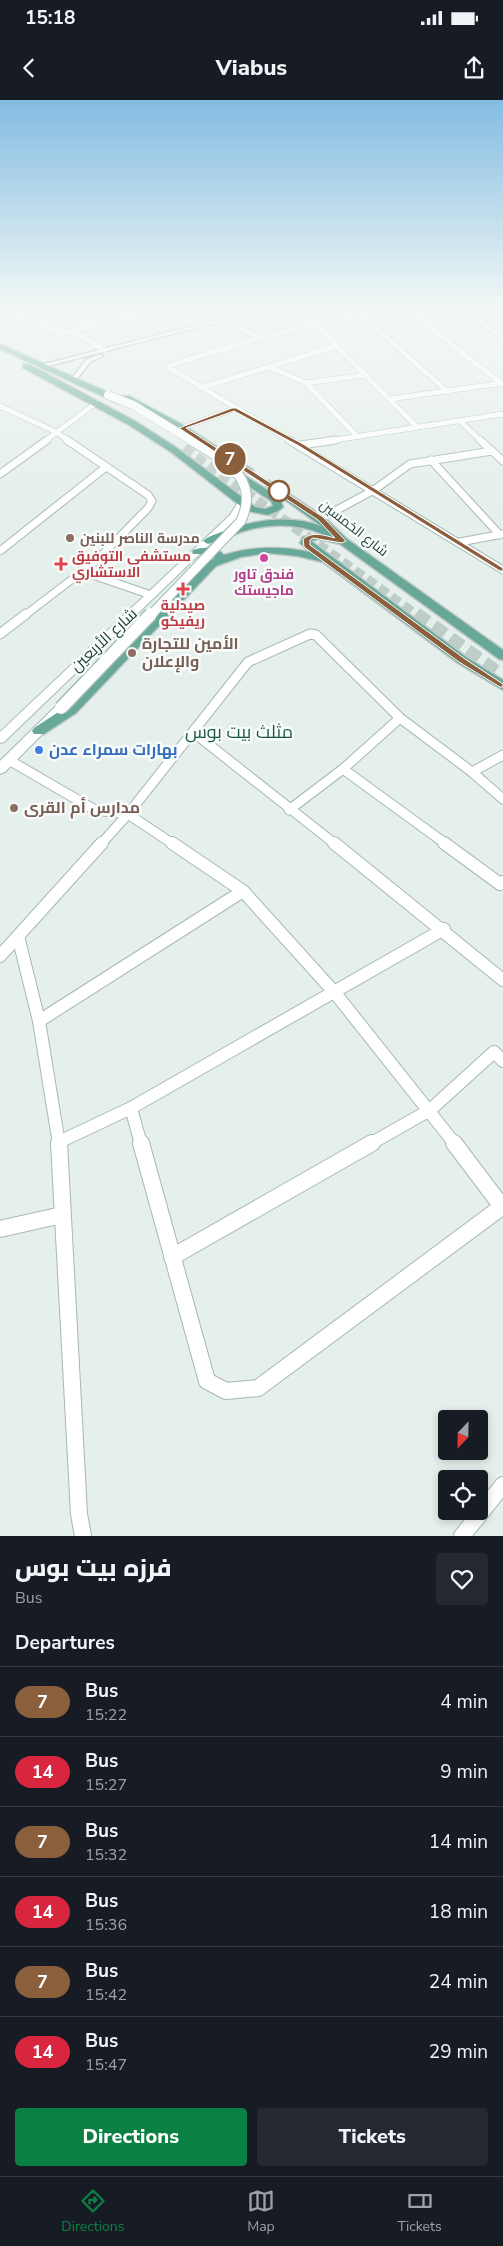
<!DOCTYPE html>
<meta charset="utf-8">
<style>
body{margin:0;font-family:"Nunito Sans",Cairo,sans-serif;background:#242831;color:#f1f3f6;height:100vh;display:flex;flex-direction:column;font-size:19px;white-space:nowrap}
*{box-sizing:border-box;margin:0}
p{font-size:16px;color:#9ea1a6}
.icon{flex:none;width:28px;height:28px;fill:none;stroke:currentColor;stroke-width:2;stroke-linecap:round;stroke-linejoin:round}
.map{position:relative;height:1436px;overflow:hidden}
.side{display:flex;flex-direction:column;background:#171b24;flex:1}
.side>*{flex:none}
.badge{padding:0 10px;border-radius:16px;font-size:18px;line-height:32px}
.needle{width:32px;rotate:202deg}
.buttons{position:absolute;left:438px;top:1310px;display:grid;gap:10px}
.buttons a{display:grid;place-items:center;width:50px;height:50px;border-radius:5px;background:#171b24;box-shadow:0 2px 8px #0003;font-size:25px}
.map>.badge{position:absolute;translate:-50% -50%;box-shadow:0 0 0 2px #fff}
h2{padding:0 15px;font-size:19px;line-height:45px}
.round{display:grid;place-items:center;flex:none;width:52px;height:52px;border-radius:5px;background:#242831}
.headline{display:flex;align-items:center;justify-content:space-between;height:85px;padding:0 15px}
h1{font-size:24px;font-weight:800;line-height:38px}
.cta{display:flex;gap:10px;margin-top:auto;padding:10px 15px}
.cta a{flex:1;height:58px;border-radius:5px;background:#0b8043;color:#fff;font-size:20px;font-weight:800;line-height:58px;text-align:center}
.cta a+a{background:#242831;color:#f1f3f6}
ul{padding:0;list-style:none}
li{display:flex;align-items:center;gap:15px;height:70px;padding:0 15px;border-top:1px solid #363941}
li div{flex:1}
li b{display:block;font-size:19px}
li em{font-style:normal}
li .badge{min-width:55px;font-weight:700;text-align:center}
.status{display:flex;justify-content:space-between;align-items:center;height:35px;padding:0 25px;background:#171b24;direction:ltr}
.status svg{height:14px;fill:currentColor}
header{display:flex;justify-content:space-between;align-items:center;height:65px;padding:0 15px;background:#171b24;font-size:22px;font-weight:800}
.menu{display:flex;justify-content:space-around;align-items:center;height:70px;border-top:1px solid #363941;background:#171b24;font-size:14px;color:#9ea1a6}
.menu a{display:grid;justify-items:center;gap:2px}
.menu .selected{color:#0b8043}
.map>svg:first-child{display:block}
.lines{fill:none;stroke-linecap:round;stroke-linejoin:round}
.primary-tunnel-far1{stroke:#becdc8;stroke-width:10;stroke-dasharray:10 5;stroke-linecap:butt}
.primary-tunnel{stroke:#becdc8;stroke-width:14;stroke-dasharray:14 7;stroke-linecap:butt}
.minor-far4-casing{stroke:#a7b8b3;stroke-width:6}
.minor-far3-casing{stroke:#a7b8b3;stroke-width:9}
.minor-far2-casing{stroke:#a7b8b3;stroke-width:11}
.minor-far1-casing{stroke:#a7b8b3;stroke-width:14}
.minor-casing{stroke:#a7b8b3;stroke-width:18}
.tertiary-casing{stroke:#a7b8b3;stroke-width:3}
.secondary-casing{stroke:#a3bcb4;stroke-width:2}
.primary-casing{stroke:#c1cac8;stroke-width:3}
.minor-far4{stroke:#fff;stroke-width:5}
.minor-far3{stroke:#fff;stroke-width:7}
.minor-far2{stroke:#fff;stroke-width:9}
.minor-far1{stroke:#fff;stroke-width:12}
.minor{stroke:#fff;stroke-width:16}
.tertiary{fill:#fff;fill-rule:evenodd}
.secondary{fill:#fff;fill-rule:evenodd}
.primary{fill:#67a899;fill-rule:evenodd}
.secondary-bridge-far2-casing{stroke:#a3bcb4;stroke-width:9;stroke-linecap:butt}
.secondary-bridge-far1-casing{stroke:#a3bcb4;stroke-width:11;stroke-linecap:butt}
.secondary-bridge-casing{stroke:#a3bcb4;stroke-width:15;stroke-linecap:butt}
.secondary-bridge-far2{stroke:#fff;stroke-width:8}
.secondary-bridge-far1{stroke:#fff;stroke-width:9}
.secondary-bridge{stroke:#fff;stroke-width:12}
.line{fill:#8b5e3c;stroke:#fff}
.stop-dot{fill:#fff;stroke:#8b5e3c;stroke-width:2.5}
.education-dot{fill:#8d6e63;stroke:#f7fbf9;stroke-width:2}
.hotel-dot{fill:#d1479c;stroke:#f7fbf9;stroke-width:2}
.health-dot{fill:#e0444e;stroke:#f7fbf9;stroke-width:2}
.shop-dot{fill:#3f7fe0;stroke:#f7fbf9;stroke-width:2}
.labels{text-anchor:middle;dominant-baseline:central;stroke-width:5;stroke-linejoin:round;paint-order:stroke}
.far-street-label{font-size:14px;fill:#23433b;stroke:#f7fbf9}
.far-education-label{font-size:14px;font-weight:bold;fill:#785e54;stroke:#f7fbf9;text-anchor:start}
.far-health-label{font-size:14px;font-weight:bold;fill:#be3a42;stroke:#f7fbf9;text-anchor:start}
.far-hotel-label{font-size:14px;font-weight:bold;fill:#b23c85;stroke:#f7fbf9}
.street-label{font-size:16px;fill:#23433b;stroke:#f7fbf9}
.education-label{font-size:16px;font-weight:bold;fill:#785e54;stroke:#f7fbf9;text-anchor:start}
.shop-label{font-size:16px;font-weight:bold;fill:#366cbe;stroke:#f7fbf9;text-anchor:start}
.neighbourhood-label{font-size:18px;fill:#1c574a;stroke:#f7fbf9}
</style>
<div class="status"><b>15:18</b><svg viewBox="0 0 49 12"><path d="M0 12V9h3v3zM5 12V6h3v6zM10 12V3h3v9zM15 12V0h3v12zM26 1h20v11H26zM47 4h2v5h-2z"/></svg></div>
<header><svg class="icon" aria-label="back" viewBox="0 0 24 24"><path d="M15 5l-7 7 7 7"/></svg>Viabus<svg class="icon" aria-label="share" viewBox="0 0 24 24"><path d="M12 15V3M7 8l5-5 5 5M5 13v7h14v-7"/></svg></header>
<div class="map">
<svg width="503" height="1436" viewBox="0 0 503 1436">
<rect width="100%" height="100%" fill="#e5efeb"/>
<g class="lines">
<!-- primary-tunnel-far1 -->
<path class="primary-tunnel-far1" d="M184,348L418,516"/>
<!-- primary-tunnel -->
<path class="primary-tunnel" d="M416,514L501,575"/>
<!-- minor-far4 casing -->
<g class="minor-far4-casing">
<g id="minor-far4">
<path d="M461,207L503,238"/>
<path d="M0,212L66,233L174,207"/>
<path d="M360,214L448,292"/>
<path d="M231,223L258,237"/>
<path d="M314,223L417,327"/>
<path d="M83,227L110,207"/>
<path d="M74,232L104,250"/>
<path d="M269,267L306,283L357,336"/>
<path d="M306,283L366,275"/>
<path d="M200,288L337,246"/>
<path d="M390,299L503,283"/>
<path d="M0,306L56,332L69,341"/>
<path d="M460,321L481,341"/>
<path d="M182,328L234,309"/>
<path d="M45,341L96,303"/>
<path d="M291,341L168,267C185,259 204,255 223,249C283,230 344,216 407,209L502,284"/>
<path d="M328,341L503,314"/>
</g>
</g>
<!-- minor-far3 casing -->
<g class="minor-far3-casing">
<g id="minor-far3">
<path d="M289,340L503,470"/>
<path d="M480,340L503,361"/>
<path d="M301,345L336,340"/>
<path d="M431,360L500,435"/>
<path d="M0,374L47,340"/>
<path d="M320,419L374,390L410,364L492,351"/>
<path d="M460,442L503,434"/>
<path d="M0,451L106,367"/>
<path d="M81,471L151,495"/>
<path d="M24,516L96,461L148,408L152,401L148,395L67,340"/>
</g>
</g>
<!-- minor-far2 casing -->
<g class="minor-far2-casing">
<g id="minor-far2">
<path d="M0,534L26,514"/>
<path d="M193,632L335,744"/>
<path d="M9,660L95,710L128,714L173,744"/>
<path d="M343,669L446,744"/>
<path d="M472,672L503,655"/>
<path d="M289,710L343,669L400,618"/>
<path d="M101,744L128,714L248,562L310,534L316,535L400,618L472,672L503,699"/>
</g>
</g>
<!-- minor-far1 casing -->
<g class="minor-far1-casing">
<g id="minor-far1">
<path d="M172,743L243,791L335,893L455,1044"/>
<path d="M334,743L503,880"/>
<path d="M444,743L500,784L503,782"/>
<path d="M18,836L39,921L59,1044"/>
<path d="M0,856L102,743"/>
<path d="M39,921L243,791"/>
<path d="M131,1008L141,1044"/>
<path d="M59,1042L131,1008L444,829"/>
<path d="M370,1044L430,1010L494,952L503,961"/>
</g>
</g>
<!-- minor casing -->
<g class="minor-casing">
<g id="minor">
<path d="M59,1043L79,1414L83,1436"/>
<path d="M141,1043L207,1281L226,1291L258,1288L503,1106"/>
<path d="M454,1043L503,1108"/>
<path d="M0,1129L62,1115"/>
<path d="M172,1157L372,1043"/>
<path d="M462,1436L503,1385"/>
</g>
</g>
<!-- tertiary casing -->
<g class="tertiary-casing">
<g id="tertiary">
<path d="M267,207H276L44,267L41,265Z"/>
<path d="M284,207H293L267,215L264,213Z"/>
<path d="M98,255L103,256L90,262L78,278H74L73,277L86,260Z"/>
</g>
</g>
<!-- secondary casing -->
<g class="secondary-casing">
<g id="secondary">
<path d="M236,393L248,402L236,419L4,642L0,643V632L230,415L238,402L231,396Z"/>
<path d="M61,604L67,608L65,611L5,672L0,674V661L57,605Z"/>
</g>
</g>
<!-- primary casing -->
<g class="primary-casing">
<g id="primary">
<path d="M0,244L123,299V296H129L185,326L253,370L248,373L245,372L179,330L126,301L125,304H119L0,249Z"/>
<path d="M23,264H29L135,321L177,348L255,407L265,409L273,406L271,401L227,372V368H233L280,398L283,407L278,411L268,415L247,411L171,352L129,325L23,268Z"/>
<path d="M269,381L324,417L347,439L503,550V560L499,559L340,444L319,439L311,441L466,557L503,580V590L458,563L323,462L297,456L268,453L241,457L216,466L76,613L44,634H34L32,631L34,628L66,607L208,462L215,458L210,454H193L192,452L193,450C204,447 215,446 224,455C253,446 280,446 310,452L300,443L303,437L322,434C296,423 269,423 241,432C230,436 219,441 208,444L203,441C208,436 217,434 224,431C255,420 289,414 321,426L266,386V382Z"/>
</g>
</g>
<!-- minor-far4 -->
<use href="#minor-far4" class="minor-far4"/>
<!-- minor-far3 -->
<use href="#minor-far3" class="minor-far3"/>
<!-- minor-far2 -->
<use href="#minor-far2" class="minor-far2"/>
<!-- minor-far1 -->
<use href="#minor-far1" class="minor-far1"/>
<!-- minor -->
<use href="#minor" class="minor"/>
<!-- tertiary -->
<use href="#tertiary" class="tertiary"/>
<!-- secondary -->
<use href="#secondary" class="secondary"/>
<!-- primary -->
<use href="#primary" class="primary"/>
<!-- secondary-bridge-far2 casing -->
<g class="secondary-bridge-far2-casing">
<path id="secondary-bridge-far2" d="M108,295L133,305L192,341"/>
</g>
<!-- secondary-bridge-far1 casing -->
<g class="secondary-bridge-far1-casing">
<path id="secondary-bridge-far1" d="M150,516L241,421C261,376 223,361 191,340"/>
</g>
<!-- secondary-bridge casing -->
<g class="secondary-bridge-casing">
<path id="secondary-bridge" d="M61,608L151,514"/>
</g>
<!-- secondary-bridge-far2 -->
<use href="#secondary-bridge-far2" class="secondary-bridge-far2"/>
<!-- secondary-bridge-far1 -->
<use href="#secondary-bridge-far1" class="secondary-bridge-far1"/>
<!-- secondary-bridge -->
<use href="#secondary-bridge" class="secondary-bridge"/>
</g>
<!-- sky -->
<linearGradient id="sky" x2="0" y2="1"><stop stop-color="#83bce1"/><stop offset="0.51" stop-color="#f3f8f6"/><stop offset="1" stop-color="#f3f8f6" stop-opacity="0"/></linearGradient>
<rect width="503" height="408" fill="url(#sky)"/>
<!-- line -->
<path class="line" d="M232,308H236L303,344L503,468V471H500L299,346L234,311L186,328L323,417L346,441L342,443L313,438L310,440V445L465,559L503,584V587H500L459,562L304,447L303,439C313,431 323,435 335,438L318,420L179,328Z"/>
<!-- markers -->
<circle class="stop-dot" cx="279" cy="391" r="10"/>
<g class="education-dot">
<circle cx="70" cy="438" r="5"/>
<circle cx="132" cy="553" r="5"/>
<circle cx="14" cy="708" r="5"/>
</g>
<circle class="hotel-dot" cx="264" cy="458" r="5"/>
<g class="health-dot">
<path d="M58.5 456.5h5v5h5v5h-5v5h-5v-5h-5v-5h5z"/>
<path d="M180.5 481.5h5v5h5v5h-5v5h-5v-5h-5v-5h5z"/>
</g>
<circle class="shop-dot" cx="39" cy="650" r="5"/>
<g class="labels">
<!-- far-street labels -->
<g class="far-street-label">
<text transform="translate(354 428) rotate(38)">شارع الخمسين</text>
</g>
<!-- far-education labels -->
<g class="far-education-label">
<text x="80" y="438">مدرسة الناصر للبنين</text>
</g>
<!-- far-health labels -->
<g class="far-health-label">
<text x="72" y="456">مستشفى التوفيق<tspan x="72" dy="16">الاستشاري</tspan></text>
<text x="183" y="505" text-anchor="middle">صيدلية<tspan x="183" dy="16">ريفيكو</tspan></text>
</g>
<!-- far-hotel labels -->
<g class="far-hotel-label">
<text x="264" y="474">فندق تاور<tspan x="264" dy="16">ماجيستك</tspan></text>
</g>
<!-- street labels -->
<g class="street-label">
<text transform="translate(104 540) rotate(-43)">شارع الأربعين</text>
</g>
<!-- education labels -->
<g class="education-label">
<text x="142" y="544">الأمين للتجارة<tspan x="142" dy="18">والإعلان</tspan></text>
<text x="24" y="708">مدارس أم القرى</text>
</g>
<!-- shop labels -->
<g class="shop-label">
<text x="49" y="650">بهارات سمراء عدن</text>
</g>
<!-- neighbourhood labels -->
<g class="neighbourhood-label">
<text x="239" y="632">مثلث بيت بوس</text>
</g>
</g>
</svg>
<div class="buttons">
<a><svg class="needle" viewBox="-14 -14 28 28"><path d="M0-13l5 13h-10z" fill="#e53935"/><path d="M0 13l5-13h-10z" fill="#9ea1a6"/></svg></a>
<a><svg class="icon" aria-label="locate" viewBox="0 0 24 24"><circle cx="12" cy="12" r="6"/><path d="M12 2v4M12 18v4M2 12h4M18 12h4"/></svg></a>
</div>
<b class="badge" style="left:230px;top:359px;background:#8b5e3c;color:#fff">7</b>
</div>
<section class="side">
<div class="headline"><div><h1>فرزه بيت بوس</h1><p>Bus</p></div><a class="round"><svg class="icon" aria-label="heart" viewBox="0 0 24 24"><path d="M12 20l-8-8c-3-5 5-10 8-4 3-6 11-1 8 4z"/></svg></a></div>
<h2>Departures</h2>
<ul>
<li><span class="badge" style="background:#8b5e3c;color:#fff">7</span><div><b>Bus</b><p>15:22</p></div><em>4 min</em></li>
<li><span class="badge" style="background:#d7263d;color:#fff">14</span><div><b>Bus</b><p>15:27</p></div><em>9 min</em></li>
<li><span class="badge" style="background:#8b5e3c;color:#fff">7</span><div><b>Bus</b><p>15:32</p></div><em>14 min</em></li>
<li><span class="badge" style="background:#d7263d;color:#fff">14</span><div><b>Bus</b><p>15:36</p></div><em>18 min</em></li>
<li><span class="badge" style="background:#8b5e3c;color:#fff">7</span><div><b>Bus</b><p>15:42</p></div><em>24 min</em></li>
<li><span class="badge" style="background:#d7263d;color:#fff">14</span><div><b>Bus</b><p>15:47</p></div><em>29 min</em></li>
</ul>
<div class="cta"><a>Directions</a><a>Tickets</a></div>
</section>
<nav class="menu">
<a class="selected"><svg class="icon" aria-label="directions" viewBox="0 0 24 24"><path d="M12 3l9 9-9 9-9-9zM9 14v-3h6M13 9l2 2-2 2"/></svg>Directions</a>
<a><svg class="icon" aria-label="map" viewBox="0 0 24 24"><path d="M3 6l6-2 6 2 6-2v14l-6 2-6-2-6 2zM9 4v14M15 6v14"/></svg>Map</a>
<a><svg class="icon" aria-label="tickets" viewBox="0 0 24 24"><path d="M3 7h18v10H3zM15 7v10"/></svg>Tickets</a>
</nav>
